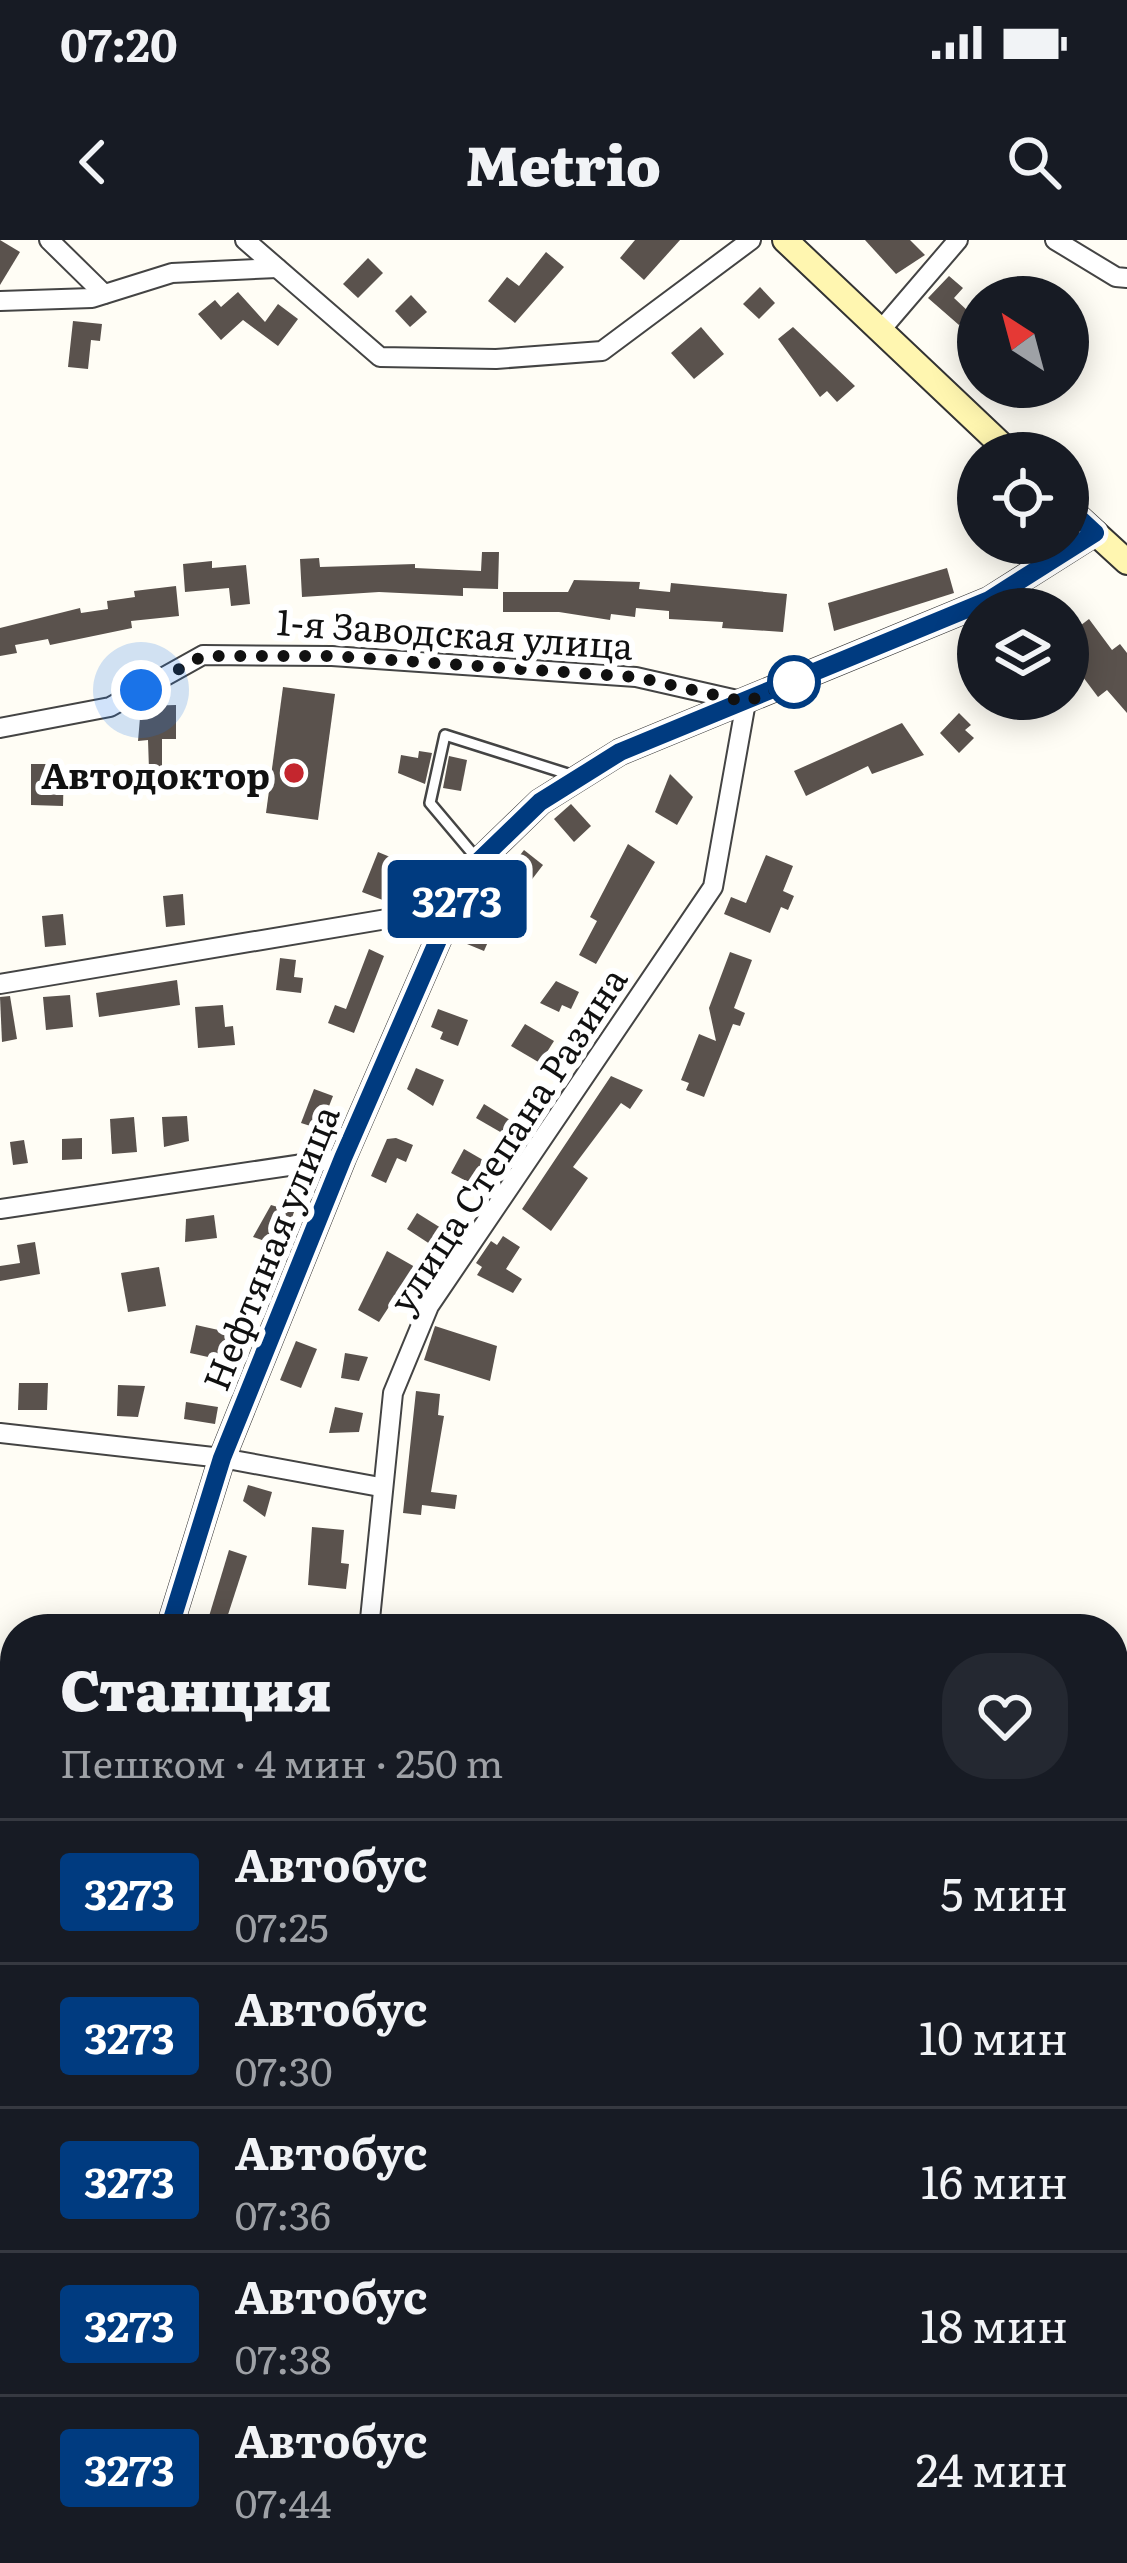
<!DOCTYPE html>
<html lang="ru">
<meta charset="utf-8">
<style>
body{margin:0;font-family:Literata,serif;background:#242831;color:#f1f3f6;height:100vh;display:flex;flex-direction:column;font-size:45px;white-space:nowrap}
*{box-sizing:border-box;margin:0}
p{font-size:39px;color:#9ea1a6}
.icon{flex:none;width:66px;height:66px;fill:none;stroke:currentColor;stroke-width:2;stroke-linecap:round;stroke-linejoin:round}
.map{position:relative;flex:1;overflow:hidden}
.details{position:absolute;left:0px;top:1374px;width:1128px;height:951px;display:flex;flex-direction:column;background:#171b24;border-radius:48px 48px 0 0;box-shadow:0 6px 30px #0003}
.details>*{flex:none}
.badge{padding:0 24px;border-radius:9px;font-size:42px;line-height:78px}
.needle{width:78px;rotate:324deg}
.buttons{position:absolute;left:957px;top:36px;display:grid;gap:24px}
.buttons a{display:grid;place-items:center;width:132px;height:132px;border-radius:50%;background:#171b24;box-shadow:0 6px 30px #0003;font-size:60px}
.you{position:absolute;width:60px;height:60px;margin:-30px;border:9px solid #fff;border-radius:50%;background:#1a73e8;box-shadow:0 0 0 18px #1a73e833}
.map>.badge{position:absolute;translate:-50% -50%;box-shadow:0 0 0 6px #fff}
.round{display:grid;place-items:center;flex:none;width:126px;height:126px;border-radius:48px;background:#242831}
.headline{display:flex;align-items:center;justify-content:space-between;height:204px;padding:0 60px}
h1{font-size:57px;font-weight:800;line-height:90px}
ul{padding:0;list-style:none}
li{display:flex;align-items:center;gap:36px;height:144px;padding:0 60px;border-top:3px solid #363941}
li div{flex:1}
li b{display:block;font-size:45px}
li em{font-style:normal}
li .badge{min-width:132px;font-weight:700;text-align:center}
.status{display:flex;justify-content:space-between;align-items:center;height:84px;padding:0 60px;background:#171b24;direction:ltr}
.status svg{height:33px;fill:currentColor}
header{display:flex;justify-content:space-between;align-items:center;height:156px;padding:0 60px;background:#171b24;font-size:54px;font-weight:800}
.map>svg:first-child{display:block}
.industrial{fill:#eee6ef}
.building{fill:#5a524d}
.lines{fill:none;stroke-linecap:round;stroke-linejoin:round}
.lane-casing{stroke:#444;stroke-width:14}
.street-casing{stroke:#444;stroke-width:22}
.secondary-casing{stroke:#333;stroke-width:28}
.lane{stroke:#fff;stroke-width:9}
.street{stroke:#fff;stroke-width:18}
.secondary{stroke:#fff6b0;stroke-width:24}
.line-casing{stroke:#fff;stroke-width:27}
.line{stroke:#003b80;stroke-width:18}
.walk{stroke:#111;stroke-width:12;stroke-dasharray:0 21.6}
.stop-dot{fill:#fff;stroke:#003b80;stroke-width:6}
.poi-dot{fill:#c4262e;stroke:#fff;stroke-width:4.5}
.labels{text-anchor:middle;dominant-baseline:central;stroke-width:12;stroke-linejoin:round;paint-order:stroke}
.street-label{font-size:36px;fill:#111;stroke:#fff}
.poi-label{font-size:36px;font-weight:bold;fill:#111;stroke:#fff;text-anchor:end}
</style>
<div class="status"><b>07:20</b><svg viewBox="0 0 49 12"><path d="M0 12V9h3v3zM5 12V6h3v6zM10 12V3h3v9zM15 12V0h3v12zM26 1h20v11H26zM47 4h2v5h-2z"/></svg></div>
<header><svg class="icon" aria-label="back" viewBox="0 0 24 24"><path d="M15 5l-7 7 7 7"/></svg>Metrio<svg class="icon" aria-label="search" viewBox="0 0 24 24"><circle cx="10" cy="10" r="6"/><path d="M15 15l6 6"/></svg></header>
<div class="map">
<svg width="1127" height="2323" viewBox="0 0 1127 2323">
<rect width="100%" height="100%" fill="#fffdf5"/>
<!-- industrial -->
<g class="industrial">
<path d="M1113,2290L1127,2295V2323H1047L1060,2310H1113Z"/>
<path d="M297,2310H968L1004,2323H293Z"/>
</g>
<!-- building -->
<g class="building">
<path d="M0,0L20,12L0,45Z"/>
<path d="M635,0H680L644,40L620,18Z"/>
<path d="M865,0H910L925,15L896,34Z"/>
<path d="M546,12L564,27L515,83L488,61L507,37L519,46Z"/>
<path d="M368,18L383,33L358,58L343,44Z"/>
<path d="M949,36L963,48L954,58L970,73L959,85L928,58Z"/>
<path d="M760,47L775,63L759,79L743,64Z"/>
<path d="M238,52L265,82L278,64L298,79L278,106L243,80L221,100L198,74L215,60L221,67Z"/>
<path d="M411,55L427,72L410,87L395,71Z"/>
<path d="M73,81L102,84L100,101L91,100L88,129L68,127Z"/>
<path d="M701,87L724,114L694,139L671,113Z"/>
<path d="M793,87L855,146L837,162L827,151L820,157L778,99Z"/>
<path d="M482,312H499L498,349L463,348V356L379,352L302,357L300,319L319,318L320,327L415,324V328L481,331Z"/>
<path d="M212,321V328L246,325L250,364L231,366L229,348L185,352L183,324Z"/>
<path d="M947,328L954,353L834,391L828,363Z"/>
<path d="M574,340L640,342L639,349L670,352L671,343L787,354L783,392L722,388L723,382L669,379V371L636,368L635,377L611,374L610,380L559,372H503V352H568Z"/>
<path d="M176,346L179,376L131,381L132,388L50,405L48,399L15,405L17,413L0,416V388L80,368L81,373L108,369L107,361L135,357L134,351Z"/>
<path d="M1089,379L1112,410L1120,404L1127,413V473L1107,450L1098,457L1074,425L1068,430V395Z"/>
<path d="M283,447L335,454L318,580L266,573Z"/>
<path d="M176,465V499H162V529H149L148,500L138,501L141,466Z"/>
<path d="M959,473L971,485L965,490L974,498L959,513L940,493Z"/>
<path d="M902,483L924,515L872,534L868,526L806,556L794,531Z"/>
<path d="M419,511L432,513L425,544L398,533L401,515L418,518Z"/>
<path d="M449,516L467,520L461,551L443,548Z"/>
<path d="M31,524H64L63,566L31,565Z"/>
<path d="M670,534L693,557L677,585L655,572Z"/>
<path d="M571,564L591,586L574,602L554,579Z"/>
<path d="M628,604L655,622L596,724L579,715L597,681L590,677Z"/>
<path d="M524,610L543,625L523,651L504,636Z"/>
<path d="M378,612L412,626L410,632L421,637L411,661L399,657L393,664L362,652Z"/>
<path d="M766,615L793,626L783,651L794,656L788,670L781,667L770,693L724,674L731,657L746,663Z"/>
<path d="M183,654L185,685L166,687L163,656Z"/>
<path d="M482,670L499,677L484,711L467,704Z"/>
<path d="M63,674L66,705L45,707L42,676Z"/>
<path d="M369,709L384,716L354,793L328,783L335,765L346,769Z"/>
<path d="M730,712L752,720L734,768L745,773L740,786L733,784L704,857L686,850L689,843L681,840L699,794L716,801L709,768Z"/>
<path d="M280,718L296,720L294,737L303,738L301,753L276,750Z"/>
<path d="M177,740L180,765L99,777L96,753Z"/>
<path d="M556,741L579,752L571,769L562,765L559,772L540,763Z"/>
<path d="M70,755L73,787L46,790L43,757Z"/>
<path d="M10,756L17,799L2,802L0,757Z"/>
<path d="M223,765L225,787L233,786L235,805L198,808L195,767Z"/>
<path d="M438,769L468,780L458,806L440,799L443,792L431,787Z"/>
<path d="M525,784L554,801L540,823L511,806Z"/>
<path d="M416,828L444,840L433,866L407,849Z"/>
<path d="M611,836L643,850L630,869L621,863L573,927L588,938L551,991L522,969Z"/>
<path d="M314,849L333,856L320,889L301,883Z"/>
<path d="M484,864L510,880L502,893L476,878Z"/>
<path d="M187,876L189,901L164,907L162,877Z"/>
<path d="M134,877L137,912L112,914L110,879Z"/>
<path d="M82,898V919L62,920V899Z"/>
<path d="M396,898L413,905L406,922L397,918L386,943L371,936L387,899Z"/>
<path d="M24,900L28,923L13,925L10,902Z"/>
<path d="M464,909L483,920L470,943L451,933Z"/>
<path d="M271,965L294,972L282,1007L253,997Z"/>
<path d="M417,973L441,988L430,1004L407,989Z"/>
<path d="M214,975L217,998L185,1002L186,979Z"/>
<path d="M503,996L520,1007L506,1029L522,1039L513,1053L477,1035L482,1027L476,1023L491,1001L497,1005Z"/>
<path d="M35,1002L40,1034L0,1041V1026L20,1023L17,1005Z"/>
<path d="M387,1011L415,1027L379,1082L358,1070Z"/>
<path d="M159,1027L166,1066L128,1072L121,1033Z"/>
<path d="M196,1085L232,1093L226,1121L190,1113Z"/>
<path d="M435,1086L497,1106L490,1141L424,1120Z"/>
<path d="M296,1101L317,1109L301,1148L280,1140Z"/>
<path d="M345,1113L368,1117L359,1141L341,1138Z"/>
<path d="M19,1143H48L47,1170H18Z"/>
<path d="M118,1145L145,1146L138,1177L117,1176Z"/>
<path d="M416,1151L440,1154L438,1175L444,1176L431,1252L457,1255L455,1269L422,1265L421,1275L403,1273Z"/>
<path d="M186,1162L218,1167L215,1184L184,1179Z"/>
<path d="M335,1167L363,1173L359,1192L329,1193Z"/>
<path d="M248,1245L272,1252L265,1277L243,1261Z"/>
<path d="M312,1287L344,1290L341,1323L349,1324L346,1349L308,1345Z"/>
<path d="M229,1310L247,1316L224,1387L207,1383Z"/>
<path d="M6,2254L15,2255V2311L0,2309Z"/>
</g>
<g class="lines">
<!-- lane casing -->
<g class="lane-casing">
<path id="lane" d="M478,620L430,563L445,495L571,535"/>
</g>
<!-- street casing -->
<g class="street-casing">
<g id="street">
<path d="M49,0L104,54"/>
<path d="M245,0L380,117L496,119L602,111L751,0"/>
<path d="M1055,0L1116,37L1127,38"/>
<path d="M0,61L92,58L172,33L277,28"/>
<path d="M880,91L958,0"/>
<path d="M0,488L110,467L203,415L332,416L636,437L746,462L713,647L429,1066L393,1153L369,1389"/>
<path d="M0,744L452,668"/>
<path d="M0,969L343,918"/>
<path d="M0,1193L222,1218L380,1247"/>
<path d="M222,2310L225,2323"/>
</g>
</g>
<!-- secondary casing -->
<g class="secondary-casing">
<g id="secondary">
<path d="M785,0L1010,213"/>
<path d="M1068,268L1127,322"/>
<path d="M169,1389L222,1218L343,918L452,668L479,621L540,562L620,512L989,360L1095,293"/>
<path d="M54,2323L55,2310"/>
</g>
</g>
<!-- lane -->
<use href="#lane" class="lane"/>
<!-- street -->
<use href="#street" class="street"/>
<!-- secondary -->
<use href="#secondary" class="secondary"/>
</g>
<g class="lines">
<!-- line casing -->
<g class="line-casing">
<path id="line" d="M169,1389L222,1218L343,918L452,668L479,621L540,562L620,512L989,360L1095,293L1068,268"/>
</g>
<!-- line -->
<use href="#line" class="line"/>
<!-- walk -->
<path class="walk" d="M141,450L203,416H332L636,437L746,462L794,442"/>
</g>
<!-- markers -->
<circle class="stop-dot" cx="794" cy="442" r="24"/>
<circle class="poi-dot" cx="294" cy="533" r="12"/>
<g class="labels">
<!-- street labels -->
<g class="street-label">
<text transform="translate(455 392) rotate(4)">1-я Заводская улица</text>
<text transform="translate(506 899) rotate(-57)">улица Степана Разина</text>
<text transform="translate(269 1007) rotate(-68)">Нефтяная улица</text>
</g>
<!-- poi labels -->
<g class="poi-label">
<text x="270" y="533">Автодоктор</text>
</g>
</g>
</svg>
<div class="buttons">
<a><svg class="needle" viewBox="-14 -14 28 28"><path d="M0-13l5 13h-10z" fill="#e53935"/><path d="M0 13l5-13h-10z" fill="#9ea1a6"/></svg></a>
<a><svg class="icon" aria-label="locate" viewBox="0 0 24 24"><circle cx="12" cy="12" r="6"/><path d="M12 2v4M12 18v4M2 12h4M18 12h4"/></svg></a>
<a><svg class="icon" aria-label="layers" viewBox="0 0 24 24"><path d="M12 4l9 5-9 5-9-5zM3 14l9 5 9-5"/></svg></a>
</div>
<div class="you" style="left:141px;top:450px"></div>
<b class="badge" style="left:457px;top:659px;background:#003b80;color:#fff">3273</b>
<section class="details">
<div class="headline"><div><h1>Станция</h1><p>Пешком · 4 мин · 250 m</p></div><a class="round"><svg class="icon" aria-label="heart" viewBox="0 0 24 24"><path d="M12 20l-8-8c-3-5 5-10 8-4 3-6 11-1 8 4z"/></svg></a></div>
<ul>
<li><span class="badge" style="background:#003b80;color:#fff">3273</span><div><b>Автобус</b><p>07:25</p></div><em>5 мин</em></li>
<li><span class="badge" style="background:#003b80;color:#fff">3273</span><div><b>Автобус</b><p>07:30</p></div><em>10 мин</em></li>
<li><span class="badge" style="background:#003b80;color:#fff">3273</span><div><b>Автобус</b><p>07:36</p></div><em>16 мин</em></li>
<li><span class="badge" style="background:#003b80;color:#fff">3273</span><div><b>Автобус</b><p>07:38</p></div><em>18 мин</em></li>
<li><span class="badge" style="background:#003b80;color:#fff">3273</span><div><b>Автобус</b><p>07:44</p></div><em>24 мин</em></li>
</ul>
</section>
</div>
